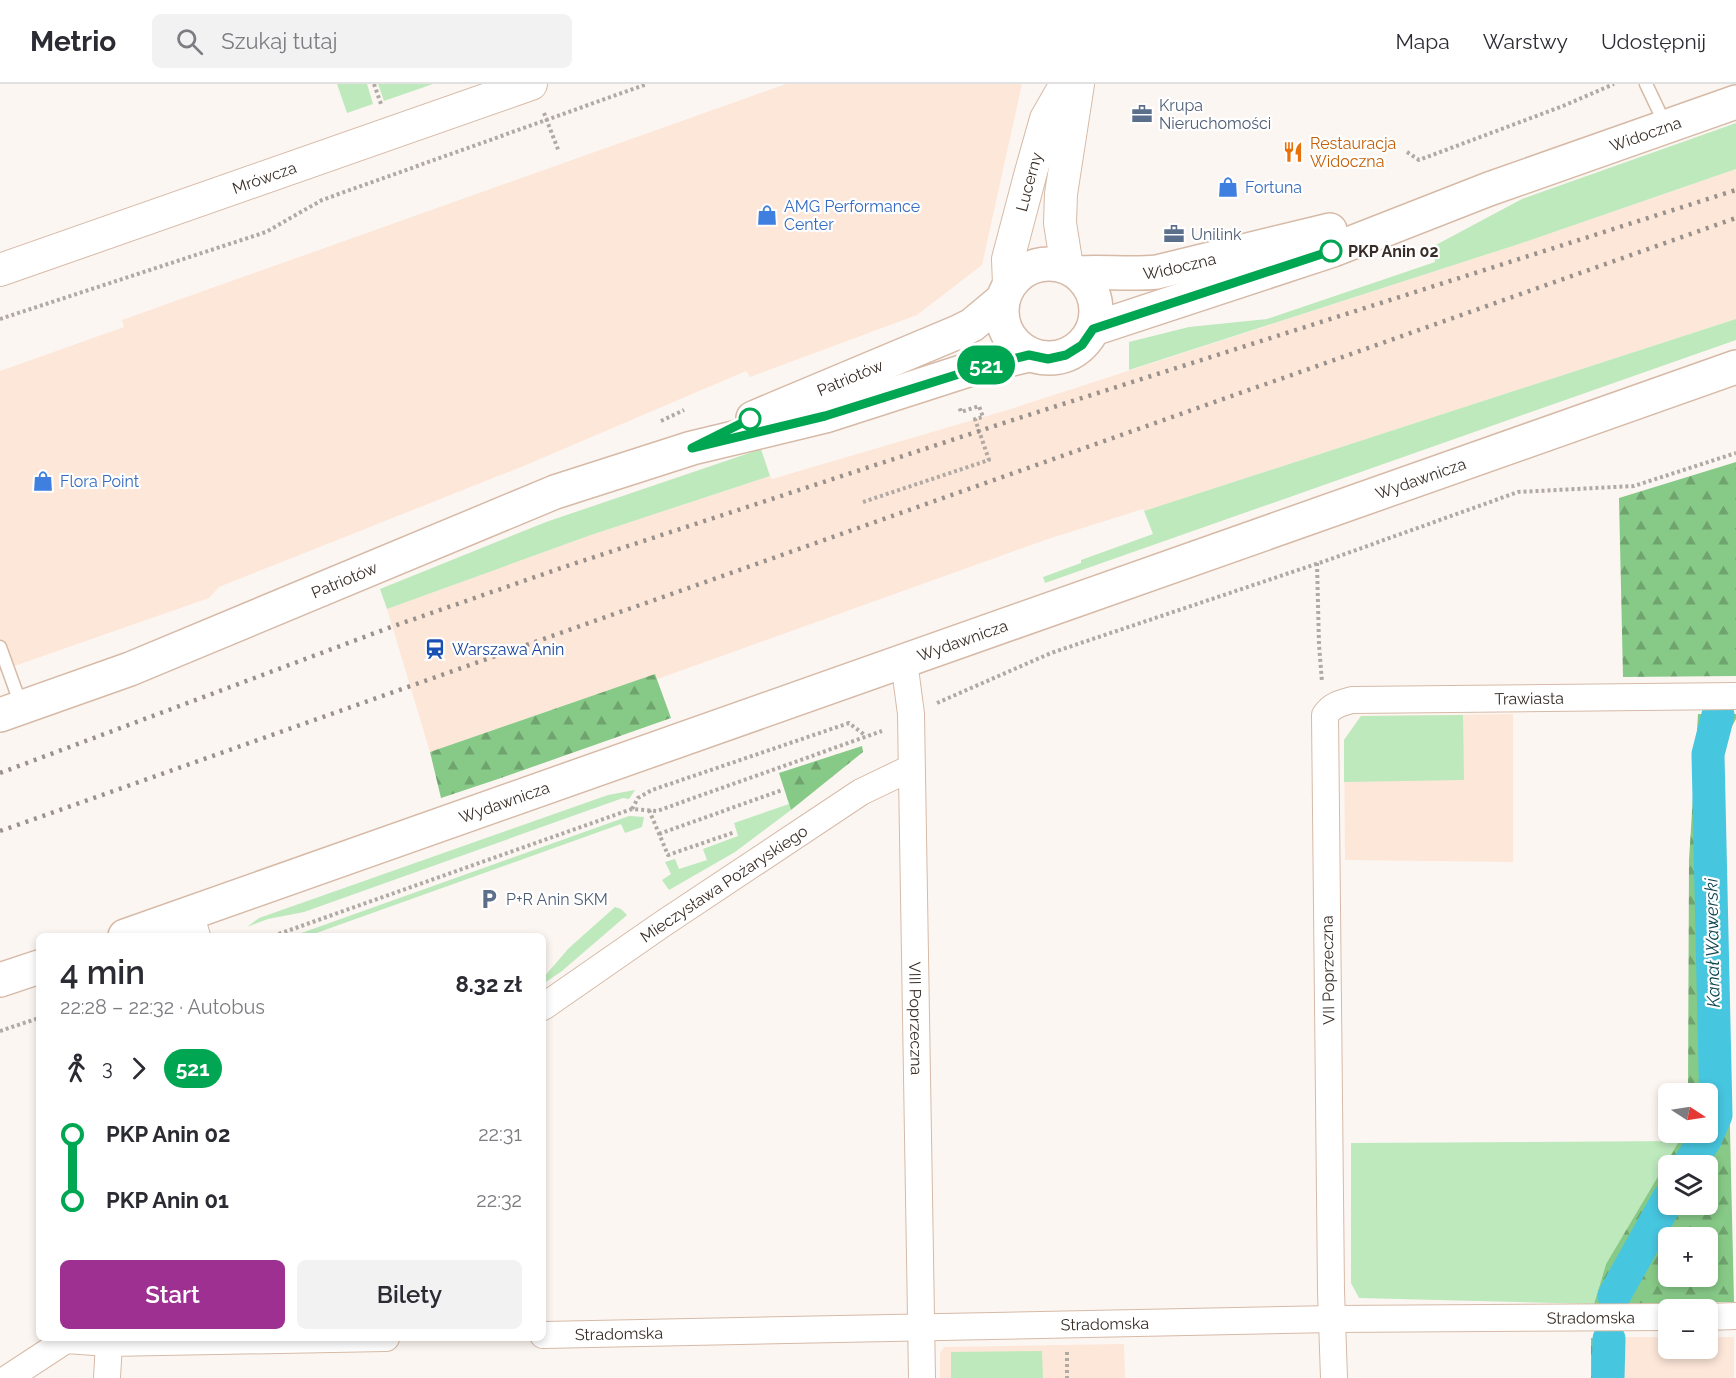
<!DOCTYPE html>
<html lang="pl">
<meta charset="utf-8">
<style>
body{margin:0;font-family:Raleway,sans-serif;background:#f2f2f3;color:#2b2b33;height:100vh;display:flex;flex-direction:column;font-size:22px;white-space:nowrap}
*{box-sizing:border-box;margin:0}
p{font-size:20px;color:#7c7c81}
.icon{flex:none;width:33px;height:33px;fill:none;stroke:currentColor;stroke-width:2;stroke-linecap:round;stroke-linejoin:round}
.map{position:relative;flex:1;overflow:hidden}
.sheet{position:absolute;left:36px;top:849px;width:510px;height:408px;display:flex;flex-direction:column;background:#fff;border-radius:9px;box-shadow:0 3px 9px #0003}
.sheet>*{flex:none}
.badge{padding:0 12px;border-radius:20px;font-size:21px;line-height:39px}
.needle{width:39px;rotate:102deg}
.controls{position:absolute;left:1658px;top:999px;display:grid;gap:12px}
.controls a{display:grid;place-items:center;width:60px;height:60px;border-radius:9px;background:#fff;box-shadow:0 3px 9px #0003;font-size:30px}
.map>.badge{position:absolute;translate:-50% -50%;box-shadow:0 0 0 3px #fff}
.legs{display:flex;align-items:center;gap:9px;height:66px;padding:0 24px;font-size:20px}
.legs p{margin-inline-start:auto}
.overview{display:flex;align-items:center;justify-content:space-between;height:102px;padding:0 24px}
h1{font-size:33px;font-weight:600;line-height:45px}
.cta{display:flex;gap:12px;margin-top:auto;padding:12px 24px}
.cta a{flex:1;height:69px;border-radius:9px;background:#9d3090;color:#fff;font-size:24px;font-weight:600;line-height:69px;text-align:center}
.cta a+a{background:#f2f2f3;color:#2b2b33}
ul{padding:0 24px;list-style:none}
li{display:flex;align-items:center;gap:21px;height:66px;font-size:22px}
li i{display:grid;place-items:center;width:9px;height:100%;margin:0 8px;background:currentColor}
li i::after{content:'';width:15px;height:15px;margin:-8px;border:4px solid;border-radius:50%;background:#fff}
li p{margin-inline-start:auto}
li:first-child i{background:linear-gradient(#0000 50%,currentColor 0)}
li:last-child i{background:linear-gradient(currentColor 50%,#0000 0)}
header{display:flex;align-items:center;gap:36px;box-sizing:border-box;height:84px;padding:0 30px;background:#fff;border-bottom:2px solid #e1e1e2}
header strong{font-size:28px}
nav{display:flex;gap:33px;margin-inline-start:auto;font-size:21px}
.search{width:420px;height:54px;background:#f2f2f3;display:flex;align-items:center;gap:15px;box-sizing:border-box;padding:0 21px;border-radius:9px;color:#7c7c81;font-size:22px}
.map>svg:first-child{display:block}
.built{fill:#fde7d9}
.green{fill:#bde9bc}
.forest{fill:url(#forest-firs);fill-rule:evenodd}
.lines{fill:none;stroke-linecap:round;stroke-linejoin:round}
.canal{stroke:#47c6df;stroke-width:33}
.service-casing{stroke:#d6baa7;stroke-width:15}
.minor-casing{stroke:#d6baa7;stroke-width:28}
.tertiary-casing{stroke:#d6baa7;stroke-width:34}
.secondary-casing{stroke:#d6baa7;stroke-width:36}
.path{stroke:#b1a9a4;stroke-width:4;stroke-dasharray:3 3;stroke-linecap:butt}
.service{stroke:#fff;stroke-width:12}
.minor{stroke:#fff;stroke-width:26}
.tertiary{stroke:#fff;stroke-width:32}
.secondary{stroke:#fff;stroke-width:33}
.rail{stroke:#9a918c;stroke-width:4.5;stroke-dasharray:3 6;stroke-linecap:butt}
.line-1-casing{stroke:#fff;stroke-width:14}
.line-1{stroke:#00a651;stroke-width:9}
.stop-1-dot{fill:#fff;stroke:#00a651;stroke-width:3}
.labels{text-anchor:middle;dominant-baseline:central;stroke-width:4.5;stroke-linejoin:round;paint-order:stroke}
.service-label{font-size:16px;fill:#4e5e75;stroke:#fff;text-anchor:start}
.street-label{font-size:16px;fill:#392e27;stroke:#fff}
.food-label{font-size:16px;fill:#c56008;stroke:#fff;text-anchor:start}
.shop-label{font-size:16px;fill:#366cbe;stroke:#fff;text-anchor:start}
.stop-label{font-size:16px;font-weight:bold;fill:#392e27;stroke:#fff;text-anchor:start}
.transit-label{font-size:16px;fill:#164399;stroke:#fff;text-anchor:start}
.water-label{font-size:18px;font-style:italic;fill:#0d4550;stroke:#fff}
</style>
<header>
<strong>Metrio</strong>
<div class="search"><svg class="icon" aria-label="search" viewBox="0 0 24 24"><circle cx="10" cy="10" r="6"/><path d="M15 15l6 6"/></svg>Szukaj tutaj</div>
<nav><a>Mapa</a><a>Warstwy</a><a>Udostępnij</a></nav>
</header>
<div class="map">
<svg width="1736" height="1294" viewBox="0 0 1736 1294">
<defs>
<pattern id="forest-firs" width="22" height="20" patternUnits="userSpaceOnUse" patternTransform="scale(1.5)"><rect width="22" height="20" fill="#87c987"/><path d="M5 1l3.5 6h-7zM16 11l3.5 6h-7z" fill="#6fa46e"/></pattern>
</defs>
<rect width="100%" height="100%" fill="#fcf6f2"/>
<!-- built -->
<g class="built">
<path d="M786,0H1022L982,181L917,231L750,293L746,287L526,381L219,503L209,514L0,587V287L124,243L122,236Z"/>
<path d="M1736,85V235L1144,427L1143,425L1051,454L666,592L657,595L655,590L430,668L387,525L591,451L770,392L772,395L1014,324L1525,158Z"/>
<path d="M1513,630V778L1345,776L1344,656L1361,632Z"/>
<path d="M1623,1253H1668V1264H1707V1253H1734V1294H1624Z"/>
<path d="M1124,1260L1125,1294H940V1269L944,1263Z"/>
</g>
<!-- green -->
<g class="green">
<path d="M337,0H367L373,20L347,29Z"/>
<path d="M378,0H433L384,17Z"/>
<path d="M1736,39V85L1525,158L1129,286V258L1189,243L1267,235L1435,178L1432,163L1522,115Z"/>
<path d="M1736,235V256L1045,499L1043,493L1081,479V476L1153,450L1144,427Z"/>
<path d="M761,365L770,392L591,451L387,525L380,505L546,438Z"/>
<path d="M1463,631L1464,696L1344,698V656L1361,632Z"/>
<path d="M635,706L629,715L623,714L304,828L268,835L247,843L259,834L608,711Z"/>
<path d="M789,720L791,726L735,768L669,806L662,796L671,790L665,778L675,775L679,785L707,776L703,765L738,752L734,739Z"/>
<path d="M629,732L644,733L642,743L625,749L621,740L308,852H293Z"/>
<path d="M615,823L621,825L627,831L562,887L543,900V894L569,864Z"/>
<path d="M1681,1057L1606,1180L1594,1220L1359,1214L1351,1199V1059Z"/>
<path d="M1042,1267L1043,1294H951V1268Z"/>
</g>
<!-- forest -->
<g class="forest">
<path d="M1736,378V592L1623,593L1619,414Z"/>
<path d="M655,590L671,634L501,694L441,714L430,668Z"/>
<path d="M1698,630H1736V635L1725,655L1722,700L1734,1218L1594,1220L1606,1180L1684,1049L1707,1048V1010L1688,1009L1689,776ZM1668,1082H1707V1120H1668ZM1668,1154H1707V1192H1668Z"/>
<path d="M862,662L863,668L791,726L779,689Z"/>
<path d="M1623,1253L1624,1294H1591V1254Z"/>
</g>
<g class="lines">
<!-- canal -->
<g class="canal">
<path d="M1688,1082L1706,1054L1716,1031L1708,670L1718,631"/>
<path d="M1614,1212L1668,1115"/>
<path d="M1608,1294L1609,1255"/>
</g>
<!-- service casing -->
<g class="service-casing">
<g id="service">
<path d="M1646,0L1666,42"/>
<path d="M0,563L21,621"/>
</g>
</g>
<!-- minor casing -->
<g class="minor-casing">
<g id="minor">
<path id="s1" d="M904,577L911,630L922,1294"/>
<path d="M190,829L197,852"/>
<path id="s2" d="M543,923L661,841L861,708L911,684"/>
<path d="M1707,1233L1736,1232"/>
<path id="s3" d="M543,1251L1333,1235L1668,1233"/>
<path d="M8,1294L66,1256L109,1259L386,1254"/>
<path d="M107,1294L109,1259L111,1254"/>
<path id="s4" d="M1334,1294L1331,1207L1325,631C1332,621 1341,619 1352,616L1736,612"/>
</g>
</g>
<!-- tertiary casing -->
<g class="tertiary-casing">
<g id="tertiary">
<path d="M1067,183L1060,139L1061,110L1078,0"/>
<path id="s5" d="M0,186L531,0"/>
<path id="s6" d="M1009,200L1008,175L1031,88L1046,35L1066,0"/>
</g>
</g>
<!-- secondary casing -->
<g class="secondary-casing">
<g id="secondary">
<circle cx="1049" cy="227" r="47"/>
<path id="s7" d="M1078,189C1104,187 1130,191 1157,188L1330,146"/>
<path id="s8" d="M1093,245L1333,166L1489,105L1736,18"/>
<path id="s9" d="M753,334L958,248L972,241L1002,216"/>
<path id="s10" d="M0,631L130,585L555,408L692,364L825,332L974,284L1029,271"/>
<path id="s11" d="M125,852L1736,283"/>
<path d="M0,896L39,883"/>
</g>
</g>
<!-- path -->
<g class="path">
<path d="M374,0L381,20"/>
<path d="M544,29L559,68"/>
<path d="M1407,68L1419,76L1563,22L1614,0"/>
<path d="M0,235L266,148L322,116L647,0"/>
<path d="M661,337L684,326"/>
<path d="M863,418L989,376L975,335L983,333L979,322L961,328L959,322"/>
<path d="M1317,479L1319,561L1322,598"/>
<path d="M937,619L1051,569L1331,475L1518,408L1634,402L1736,369"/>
<path d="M632,725L638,714L652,706L849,639L866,652"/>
<path d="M649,726L668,771L735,748"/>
<path d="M659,750L782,706"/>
<path d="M273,852L632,725L657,727L882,647"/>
<path d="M0,947L39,934"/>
<path d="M1067,1268V1294"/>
</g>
<!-- service -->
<use href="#service" class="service"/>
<!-- minor -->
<use href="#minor" class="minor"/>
<!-- tertiary -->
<use href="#tertiary" class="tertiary"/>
<!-- secondary -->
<use href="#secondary" class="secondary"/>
<!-- rail -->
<g class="rail">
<path d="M0,689L391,543L564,483L1016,335L1736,106"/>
<path d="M0,747L1736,134"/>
</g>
</g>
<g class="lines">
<!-- line-1 casing -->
<g class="line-1-casing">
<path id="line-1" d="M750,335L692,364L825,332L991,280L1029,271L1048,275L1066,271L1082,261L1093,245L1331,167"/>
</g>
<!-- line-1 -->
<use href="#line-1" class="line-1"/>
</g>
<!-- icons -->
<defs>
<g id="office-bare" transform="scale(1.62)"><path d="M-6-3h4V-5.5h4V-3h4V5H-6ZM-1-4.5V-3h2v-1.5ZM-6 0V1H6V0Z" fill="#5c6f8a" stroke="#fff" stroke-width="2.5" paint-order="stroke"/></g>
<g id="restaurant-bare" transform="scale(1.62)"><path d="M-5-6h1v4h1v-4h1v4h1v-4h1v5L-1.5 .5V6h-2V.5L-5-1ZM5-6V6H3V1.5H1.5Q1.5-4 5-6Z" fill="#e8710a" stroke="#fff" stroke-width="2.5" paint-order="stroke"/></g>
<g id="shop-bare" transform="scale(1.62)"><path d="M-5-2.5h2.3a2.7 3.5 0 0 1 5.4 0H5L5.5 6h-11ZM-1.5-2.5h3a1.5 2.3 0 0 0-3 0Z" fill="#3f7fe0" stroke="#fff" stroke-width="2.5" paint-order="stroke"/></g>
<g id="station-bare" transform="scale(1.62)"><path d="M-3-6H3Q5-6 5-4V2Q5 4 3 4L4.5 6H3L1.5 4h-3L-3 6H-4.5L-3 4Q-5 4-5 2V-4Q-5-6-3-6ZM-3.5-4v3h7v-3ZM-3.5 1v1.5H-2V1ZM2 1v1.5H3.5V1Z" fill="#1a4fb4" stroke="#fff" stroke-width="2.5" paint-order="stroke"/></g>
<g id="parking-bare" transform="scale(1.62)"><path d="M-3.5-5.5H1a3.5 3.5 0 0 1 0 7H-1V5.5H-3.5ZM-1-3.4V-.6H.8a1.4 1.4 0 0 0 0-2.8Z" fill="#5c6f8a" stroke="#fff" stroke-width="2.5" paint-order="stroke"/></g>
</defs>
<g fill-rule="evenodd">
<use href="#office-bare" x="1142" y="30"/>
<use href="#restaurant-bare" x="1293" y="68"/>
<use href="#shop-bare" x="1228" y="103"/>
<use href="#shop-bare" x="767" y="131"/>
<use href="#office-bare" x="1174" y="150"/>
<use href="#shop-bare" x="43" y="397"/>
<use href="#station-bare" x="435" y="565"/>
<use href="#parking-bare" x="489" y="815"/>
</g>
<!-- markers -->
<g class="stop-1-dot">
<circle cx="1331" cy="167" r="10"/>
<circle cx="750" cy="335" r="10"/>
</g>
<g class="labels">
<!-- service labels -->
<g class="service-label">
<text x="1159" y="21">Krupa<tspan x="1159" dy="18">Nieruchomości</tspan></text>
<text x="1191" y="150">Unilink</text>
<text x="506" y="815">P+R Anin SKM</text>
</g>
<!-- street labels -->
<g class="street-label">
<text stroke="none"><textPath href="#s8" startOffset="586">Widoczna</textPath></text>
<text stroke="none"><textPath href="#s5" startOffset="280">Mrówcza</textPath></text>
<text stroke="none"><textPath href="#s6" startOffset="105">Lucerny</textPath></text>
<text stroke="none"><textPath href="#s7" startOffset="102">Widoczna</textPath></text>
<text stroke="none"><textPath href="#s9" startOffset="105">Patriotów</textPath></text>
<text stroke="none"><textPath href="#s11" startOffset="1374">Wydawnicza</textPath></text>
<text stroke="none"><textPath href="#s10" startOffset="370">Patriotów</textPath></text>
<text stroke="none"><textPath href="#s11" startOffset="888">Wydawnicza</textPath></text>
<text stroke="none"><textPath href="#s4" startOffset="872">Trawiasta</textPath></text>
<text stroke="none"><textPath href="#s11" startOffset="402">Wydawnicza</textPath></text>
<text stroke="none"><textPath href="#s2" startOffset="219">Mieczysława Pożaryskiego</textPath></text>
<text transform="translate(1328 886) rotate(-91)">VII Poprzeczna</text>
<text stroke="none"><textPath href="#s1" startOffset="358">VIII Poprzeczna</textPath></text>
<text stroke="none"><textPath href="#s3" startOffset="1048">Stradomska</textPath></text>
<text stroke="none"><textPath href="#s3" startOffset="562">Stradomska</textPath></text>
<text stroke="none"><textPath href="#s3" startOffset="76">Stradomska</textPath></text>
</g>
<!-- food labels -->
<g class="food-label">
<text x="1310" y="59">Restauracja<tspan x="1310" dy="18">Widoczna</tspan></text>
</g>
<!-- shop labels -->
<g class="shop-label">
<text x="1245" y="103">Fortuna</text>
<text x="784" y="122">AMG Performance<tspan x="784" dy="18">Center</tspan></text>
<text x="60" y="397">Flora Point</text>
</g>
<!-- stop labels -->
<g class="stop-label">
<text x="1348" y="167">PKP Anin 02</text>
</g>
<!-- transit labels -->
<g class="transit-label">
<text x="452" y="565">Warszawa Anin</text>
</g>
<!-- water labels -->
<g class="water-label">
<text transform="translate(1712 859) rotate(-91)">Kanał Wawerski</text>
</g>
</g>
</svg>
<div class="controls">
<a><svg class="needle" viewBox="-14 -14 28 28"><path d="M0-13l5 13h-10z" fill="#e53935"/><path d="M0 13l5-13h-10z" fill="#7c7c81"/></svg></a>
<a><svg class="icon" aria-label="layers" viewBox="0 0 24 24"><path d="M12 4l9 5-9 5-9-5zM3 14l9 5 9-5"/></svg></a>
<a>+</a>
<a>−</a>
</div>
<b class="badge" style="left:986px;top:281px;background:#00a651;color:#fff">521</b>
<section class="sheet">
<div class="overview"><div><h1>4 min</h1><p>22:28 – 22:32 · Autobus</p></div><b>8.32 zł</b></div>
<div class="legs"><svg class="icon" aria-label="walk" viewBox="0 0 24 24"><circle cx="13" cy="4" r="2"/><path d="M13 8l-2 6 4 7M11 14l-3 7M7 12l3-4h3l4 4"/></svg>3<svg class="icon" aria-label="forward" viewBox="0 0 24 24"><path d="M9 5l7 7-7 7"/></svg><b class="badge" style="background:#00a651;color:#fff">521</b></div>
<ul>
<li><i style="color:#00a651"></i><b>PKP Anin 02</b><p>22:31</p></li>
<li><i style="color:#00a651"></i><b>PKP Anin 01</b><p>22:32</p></li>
</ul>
<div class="cta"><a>Start</a><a>Bilety</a></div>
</section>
</div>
